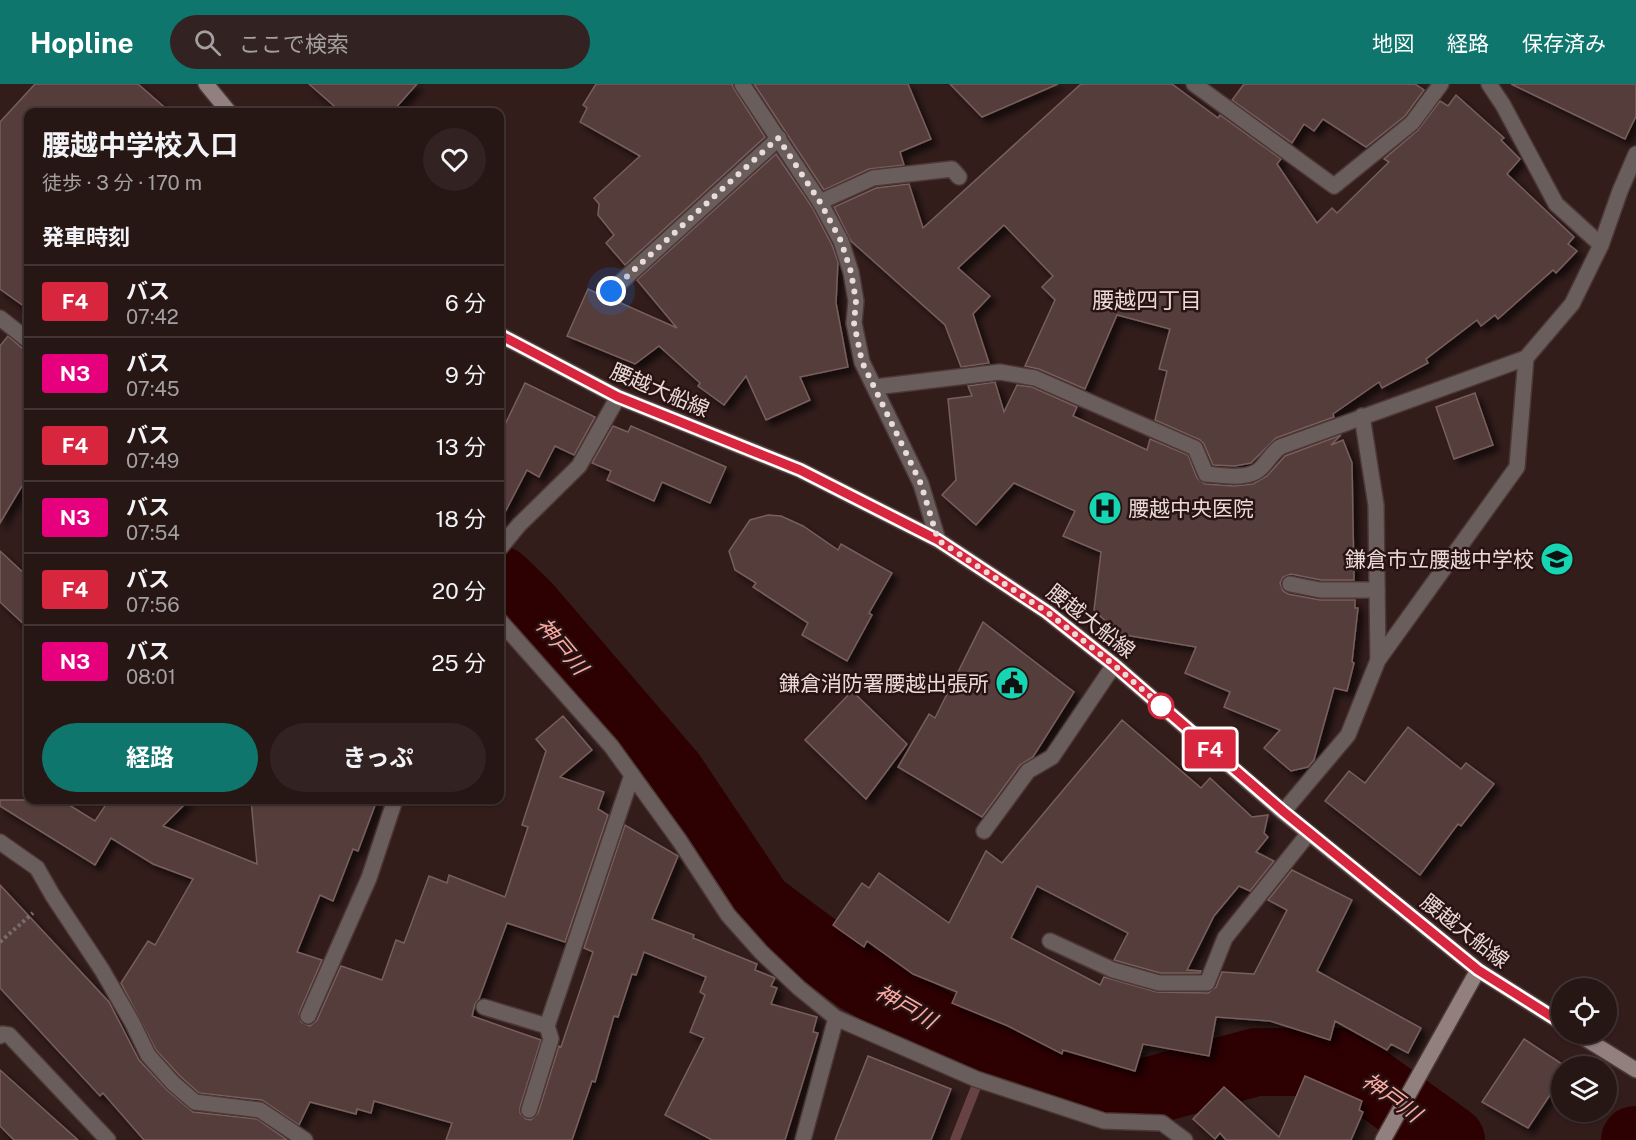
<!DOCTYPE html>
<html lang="ja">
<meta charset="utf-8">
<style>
body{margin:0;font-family:"Public Sans","Noto Sans JP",sans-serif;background:#322322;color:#f1f3f6;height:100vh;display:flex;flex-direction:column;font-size:22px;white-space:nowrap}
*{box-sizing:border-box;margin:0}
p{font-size:20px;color:#a49fa0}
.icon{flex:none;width:33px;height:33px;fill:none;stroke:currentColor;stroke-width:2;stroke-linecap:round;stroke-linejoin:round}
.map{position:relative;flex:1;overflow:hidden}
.panel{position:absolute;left:24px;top:24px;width:480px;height:696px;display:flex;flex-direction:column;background:#261614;border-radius:12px;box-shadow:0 2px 4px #0004,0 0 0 2px #423534}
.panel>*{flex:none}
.badge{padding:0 12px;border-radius:4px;font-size:21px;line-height:39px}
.controls{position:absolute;left:1551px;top:894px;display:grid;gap:12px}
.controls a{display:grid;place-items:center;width:66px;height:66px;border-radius:50%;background:#261614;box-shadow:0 2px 4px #0004,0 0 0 2px #423534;font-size:30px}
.you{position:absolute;width:30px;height:30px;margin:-15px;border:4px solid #fff;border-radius:50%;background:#1a73e8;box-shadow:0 0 0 9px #1a73e833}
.map>.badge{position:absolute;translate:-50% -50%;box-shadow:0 0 0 3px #fff}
h2{padding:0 18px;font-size:22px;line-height:54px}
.round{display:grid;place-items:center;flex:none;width:63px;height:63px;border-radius:32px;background:#322322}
.overview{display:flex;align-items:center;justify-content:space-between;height:102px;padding:0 18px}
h1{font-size:28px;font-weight:700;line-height:45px}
.button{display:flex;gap:12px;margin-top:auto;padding:12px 18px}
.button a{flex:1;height:69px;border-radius:36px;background:#0f766e;color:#fff;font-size:24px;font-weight:700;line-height:69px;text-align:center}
.button a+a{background:#322322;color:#f1f3f6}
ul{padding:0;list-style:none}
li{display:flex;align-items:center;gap:18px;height:72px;padding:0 18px;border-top:2px solid #423534}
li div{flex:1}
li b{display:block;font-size:22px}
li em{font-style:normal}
li .badge{min-width:66px;font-weight:700;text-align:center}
header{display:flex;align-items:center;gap:36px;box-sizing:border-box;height:84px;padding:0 30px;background:#0f766e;color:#fff}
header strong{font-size:28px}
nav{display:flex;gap:33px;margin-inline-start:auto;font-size:21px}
.search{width:420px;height:54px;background:#322322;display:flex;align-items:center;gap:15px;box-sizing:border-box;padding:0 21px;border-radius:33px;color:#a49fa0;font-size:22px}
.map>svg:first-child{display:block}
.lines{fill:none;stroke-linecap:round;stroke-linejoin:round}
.stream{stroke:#664242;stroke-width:10}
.river{stroke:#2d0002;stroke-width:68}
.building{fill:#553d3b;stroke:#785e5c;stroke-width:1.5;filter:url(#shadow)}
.lane-casing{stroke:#4c3836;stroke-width:18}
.street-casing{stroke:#4c3836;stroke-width:18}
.secondary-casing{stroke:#4c3836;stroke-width:18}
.path{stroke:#7d6b69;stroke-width:4;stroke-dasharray:3 3;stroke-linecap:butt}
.lane{stroke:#6a5e5d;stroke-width:15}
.street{stroke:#6a5e5d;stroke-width:15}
.secondary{stroke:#92807e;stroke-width:15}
.line-casing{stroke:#fff;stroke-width:14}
.line{stroke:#d7263d;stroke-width:9}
.walk{stroke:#eadbd9;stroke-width:6;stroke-dasharray:0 10.8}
.stop-dot{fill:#fff;stroke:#d7263d;stroke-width:3}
.labels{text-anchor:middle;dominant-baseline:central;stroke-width:5;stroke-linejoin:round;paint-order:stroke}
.street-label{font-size:21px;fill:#eadbd9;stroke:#281312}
.poi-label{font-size:21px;fill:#eadbd9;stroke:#281312;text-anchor:end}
.neighbourhood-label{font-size:22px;fill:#eadbd9;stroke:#281312}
.water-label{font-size:22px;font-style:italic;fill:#f9aaa3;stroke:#281312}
</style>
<header>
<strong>Hopline</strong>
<div class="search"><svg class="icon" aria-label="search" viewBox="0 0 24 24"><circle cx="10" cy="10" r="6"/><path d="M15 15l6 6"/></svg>ここで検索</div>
<nav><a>地図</a><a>経路</a><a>保存済み</a></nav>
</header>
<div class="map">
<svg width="1636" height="1056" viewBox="0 0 1636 1056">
<defs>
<filter id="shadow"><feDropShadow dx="5.5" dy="5.5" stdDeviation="3" flood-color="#0009"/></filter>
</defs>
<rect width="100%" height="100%" fill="#321d1b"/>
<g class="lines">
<!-- stream -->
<path class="stream" d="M955,1056L989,970"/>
<!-- river -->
<g class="river">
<path d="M500,496L526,521L672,691L759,821L857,894L999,976L1131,1012L1256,978H1343L1451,1056"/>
<path d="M1635,1056H1636"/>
</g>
</g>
<!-- building -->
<g class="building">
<path d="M35,0H138L170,28H28V225L0,205V38Z"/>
<path d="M309,0H417L392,28H341Z"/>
<path d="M596,0H732L734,5L765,53L625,181L606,159L614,151L598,131L599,120L594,114L640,72L580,38L587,24L583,21Z"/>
<path d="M754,0H908L931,55L900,68L904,81L869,85L824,106Z"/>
<path d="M950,0H1058L982,33Z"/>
<path d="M1081,0H1172L1218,34L1220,31L1281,75L1277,80L1317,139L1332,124L1337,129L1389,78L1384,75L1418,46L1440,17L1448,22L1456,11L1504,54L1501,56L1520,75L1507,90L1574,153L1568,160L1577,167L1556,189L1553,186L1498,235L1495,231L1481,242L1477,236L1426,275L1428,279L1382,304L1379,298L1333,330L1334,333L1276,354L1251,379L1235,382L1213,381L1204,360L1200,356L1155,336L1167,287L1159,285L1170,245L1117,231L1085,305L1039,285L1025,282L1055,216L1042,203L1053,192L1004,141L958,184L990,212L973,230L989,279L961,283L945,241L851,157L834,123L876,104L909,100L923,144Z"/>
<path d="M1244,0H1415L1424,6L1405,32L1366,63L1323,35L1314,47L1304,40L1292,59L1232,16Z"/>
<path d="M1511,0H1636V32L1625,55Z"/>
<path d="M776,70L812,123L832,161L838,178L836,219L848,283L800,293L810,316L766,336L746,292L724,321L698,302L700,299L659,262L635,280L567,252L588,205L603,212L608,216H614L677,244L637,196Z"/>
<path d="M8,252L22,264L28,266V392L0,439V262Z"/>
<path d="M995,298L1004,328L1017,301L1032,303L1077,323L1073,332L1147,366L1150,355L1188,371L1197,394L1205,400L1234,402L1253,400L1267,392L1285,372L1341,351L1331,361L1343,356L1352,379L1354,496H1321L1291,490L1283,493L1280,499L1283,507L1288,510L1320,516H1355V524H1358L1352,578L1354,579L1347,607L1334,604L1314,676L1308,683L1291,687L1264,664L1280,646L1224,623L1230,608L1185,589L1196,563L1119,550L1094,526L1101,468L1063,452L1075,427L1014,399L976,441L942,411L956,396L948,315L972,312L968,302Z"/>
<path d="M525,299L595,333L574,371L555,362L539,393L527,386L500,438V351Z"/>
<path d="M1475,309L1493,361L1454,375L1436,323Z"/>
<path d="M613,342L628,348L631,342L726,383L710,419L662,398L654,417L607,396L611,387L592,379Z"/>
<path d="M768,431L781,432L803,442L838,466L841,460L892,489L869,529L872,531L847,577L802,551L808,539L753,503L756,499L735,486L729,467L750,436Z"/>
<path d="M0,467L28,493V544L0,518Z"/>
<path d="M983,538L1074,608L1033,673L1020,681L982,733L898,683L929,630L935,634Z"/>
<path d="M852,607L907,660L866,715L805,656Z"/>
<path d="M563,632L592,666L560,693L604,708L598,725L608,731L565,858L507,839L479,915L475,920L472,932L541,956L520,1023V1029L526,1035L531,1036L538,1029L559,962L561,963L593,868L584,864L625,741L678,772L652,835L694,851L693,854L757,880L755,886L775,894L771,902L777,904L771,920L817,933L813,948L818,949L785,1056H712L665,1031L704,954L690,948L705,911L700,908L706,893L644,868L636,891L632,890L618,933L614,932L595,998L592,997L572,1056H446L452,1039L374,1017L371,1029L357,1025L356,1030L310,1018L299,1041L262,1016L199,1009L180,992L156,966L121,899L148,857L155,861L193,795L153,780L111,754L95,781L0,722V716H61L95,737L109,716H189L163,742L257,780L251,716H377L358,767L353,765L333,817L320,811L297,868L322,876L299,929L301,938L310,942L317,936L341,882L382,896L396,856L404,859L429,792L447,799L449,791L505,813L528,743L522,741L546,667L536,655Z"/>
<path d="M1122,636L1201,704L1210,694L1252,733L1268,731L1264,749L1268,753L1256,768L1274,777L1250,807L1239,802L1214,832L1187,886L1201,887L1200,889H1160L1114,876L1128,849L1037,802L1011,854L1100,901L1104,893L1157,908L1208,909L1216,903L1222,888L1254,890L1287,826L1268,816L1292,786L1352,816L1317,887L1421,944L1408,969L1391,960L1387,966L1335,937L1330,956L1270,937L1216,933L1209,972L1143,960L1135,987L1063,966L1062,970L1008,942L952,919L957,908L913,890L867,857L864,863L833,841L862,799L869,804L879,789L949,839L986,767L1002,779Z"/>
<path d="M1408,643L1461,685L1466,679L1494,700L1461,742L1458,740L1420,791L1325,717L1349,687L1365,699Z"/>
<path d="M0,801L109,918L139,976L167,1006L193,1028L257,1035L287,1056H144L103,1009L100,1012L0,904Z"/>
<path d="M1524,955L1565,982H1562V993L1528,1044L1482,1018Z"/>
<path d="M868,972L951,1005L931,1056H835Z"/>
<path d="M0,986L78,1056H14L0,1042Z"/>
<path d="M1305,992L1362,1017L1359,1026L1363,1028L1351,1056H1226L1220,1049L1215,1055L1193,1035L1224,1003L1279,1053Z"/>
</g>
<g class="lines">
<!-- lane casing -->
<g class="lane-casing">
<g id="lane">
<path d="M1194,0L1334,102L1412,39L1441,0"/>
<path d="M1489,0L1503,21L1556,120L1601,161"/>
<path d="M820,118L873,94L952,85L959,93"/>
<path d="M611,207L779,54"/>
<path d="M875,303L1000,288L1035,294L1195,364L1206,390C1221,391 1249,397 1261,384C1268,377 1271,370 1280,363L1526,274"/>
<path d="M1290,500L1320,506H1377"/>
<path d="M984,747L1028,687L1052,673L1114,581"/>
<path d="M0,758L37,784L53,812L102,886L132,938L148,971L173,999L195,1018L260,1026L305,1056"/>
<path d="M1050,857L1113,886L1159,899H1207L1225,854L1309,749"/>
<path d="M484,923L547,942L632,691"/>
<path d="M308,932L369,794L395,716"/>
<path d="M529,1026L551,955L547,942"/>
<path d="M803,1056L836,934L976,995L1104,1037L1162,1039L1185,1056"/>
</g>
</g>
<!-- street casing -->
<g class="street-casing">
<g id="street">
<path d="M742,0L820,118L841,157L851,188L856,217L854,239L862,278L921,400L938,456"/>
<path d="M0,234L28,256"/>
<path d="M1362,332L1376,421L1378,576"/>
<path d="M500,464L519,441L579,382L618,313"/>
<path d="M500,537L611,662L679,756L728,831L761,868L799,904L836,934"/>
<path d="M1283,728L1348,651L1378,576L1517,383L1526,274L1572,220L1601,161L1620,107L1636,70"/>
<path d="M0,952L2,950L9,951L108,1056"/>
</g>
</g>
<!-- secondary casing -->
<g class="secondary-casing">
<g id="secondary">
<path d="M206,0L229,28"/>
<path d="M500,251L618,313L800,386L938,456L1047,528L1114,581L1283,728L1478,886L1562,939"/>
<path d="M1578,950L1636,986"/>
<path d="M1383,1056L1478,886"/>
</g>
</g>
<!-- path -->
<path class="path" d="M0,858L33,829"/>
<!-- lane -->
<use href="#lane" class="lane"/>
<!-- street -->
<use href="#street" class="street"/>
<!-- secondary -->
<use href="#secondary" class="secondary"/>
</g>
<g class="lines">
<!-- line casing -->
<g class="line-casing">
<path id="line" d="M500,251L618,313L800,386L938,456L1047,528L1114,581L1284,728L1478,886L1562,939"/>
</g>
<!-- line -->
<use href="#line" class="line"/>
<!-- walk -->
<path class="walk" d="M611,207L778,54L820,118L841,157L851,188L856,217L854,239L862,278L921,400L938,456L1047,528L1114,581L1165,625L1161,622"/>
</g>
<!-- icons -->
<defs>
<g id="hospital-disc" transform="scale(1.725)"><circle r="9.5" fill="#16d5b3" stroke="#281312"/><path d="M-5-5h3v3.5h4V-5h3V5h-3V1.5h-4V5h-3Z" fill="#111"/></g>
<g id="school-disc" transform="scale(1.725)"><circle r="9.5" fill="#16d5b3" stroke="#281312"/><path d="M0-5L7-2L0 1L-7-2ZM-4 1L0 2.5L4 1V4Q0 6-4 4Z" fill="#111"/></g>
<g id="civic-disc" transform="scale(1.725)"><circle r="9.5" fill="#16d5b3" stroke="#281312"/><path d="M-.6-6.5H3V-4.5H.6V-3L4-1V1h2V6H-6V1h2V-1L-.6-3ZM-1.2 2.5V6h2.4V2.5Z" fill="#111"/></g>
</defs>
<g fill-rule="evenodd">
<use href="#hospital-disc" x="1105" y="424"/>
<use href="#school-disc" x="1557" y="475"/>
<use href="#civic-disc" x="1012" y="599"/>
</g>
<!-- markers -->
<circle class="stop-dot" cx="1161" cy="622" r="12"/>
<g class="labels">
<!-- street labels -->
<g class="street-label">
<text transform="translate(660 306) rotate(23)">腰越大船線</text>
<text transform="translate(1091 537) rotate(38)">腰越大船線</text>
<text transform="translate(1465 847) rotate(38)">腰越大船線</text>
</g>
<!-- poi labels -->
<g class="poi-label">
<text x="1128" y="424" text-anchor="start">腰越中央医院</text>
<text x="1534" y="475">鎌倉市立腰越中学校</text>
<text x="989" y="599">鎌倉消防署腰越出張所</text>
</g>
<!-- neighbourhood labels -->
<g class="neighbourhood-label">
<text x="1147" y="216">腰越四丁目</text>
</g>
<!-- water labels -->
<g class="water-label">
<text transform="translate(562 562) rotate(50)">神戸川</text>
<text transform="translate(906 922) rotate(30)">神戸川</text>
<text transform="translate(1392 1013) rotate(36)">神戸川</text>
</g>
</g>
</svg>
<div class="controls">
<a><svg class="icon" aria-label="locate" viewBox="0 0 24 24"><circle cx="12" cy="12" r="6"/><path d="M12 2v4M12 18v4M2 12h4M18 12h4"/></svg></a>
<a><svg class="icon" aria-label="layers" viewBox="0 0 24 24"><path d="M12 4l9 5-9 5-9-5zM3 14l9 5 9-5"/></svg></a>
</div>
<div class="you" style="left:611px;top:207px"></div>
<b class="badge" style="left:1210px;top:665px;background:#d7263d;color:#fff">F4</b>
<section class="panel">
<div class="overview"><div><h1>腰越中学校入口</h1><p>徒歩 · 3 分 · 170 m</p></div><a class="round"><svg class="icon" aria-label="heart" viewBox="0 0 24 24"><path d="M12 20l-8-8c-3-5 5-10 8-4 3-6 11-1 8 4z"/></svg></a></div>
<h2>発車時刻</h2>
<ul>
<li><span class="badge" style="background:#d7263d;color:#fff">F4</span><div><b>バス</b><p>07:42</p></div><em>6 分</em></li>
<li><span class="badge" style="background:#e6007e;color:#fff">N3</span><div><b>バス</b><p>07:45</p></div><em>9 分</em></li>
<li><span class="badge" style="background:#d7263d;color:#fff">F4</span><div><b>バス</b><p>07:49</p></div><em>13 分</em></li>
<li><span class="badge" style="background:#e6007e;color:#fff">N3</span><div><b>バス</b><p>07:54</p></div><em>18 分</em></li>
<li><span class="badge" style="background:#d7263d;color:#fff">F4</span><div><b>バス</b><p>07:56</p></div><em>20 分</em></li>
<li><span class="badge" style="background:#e6007e;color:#fff">N3</span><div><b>バス</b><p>08:01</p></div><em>25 分</em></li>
</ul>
<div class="button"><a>経路</a><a>きっぷ</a></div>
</section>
</div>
